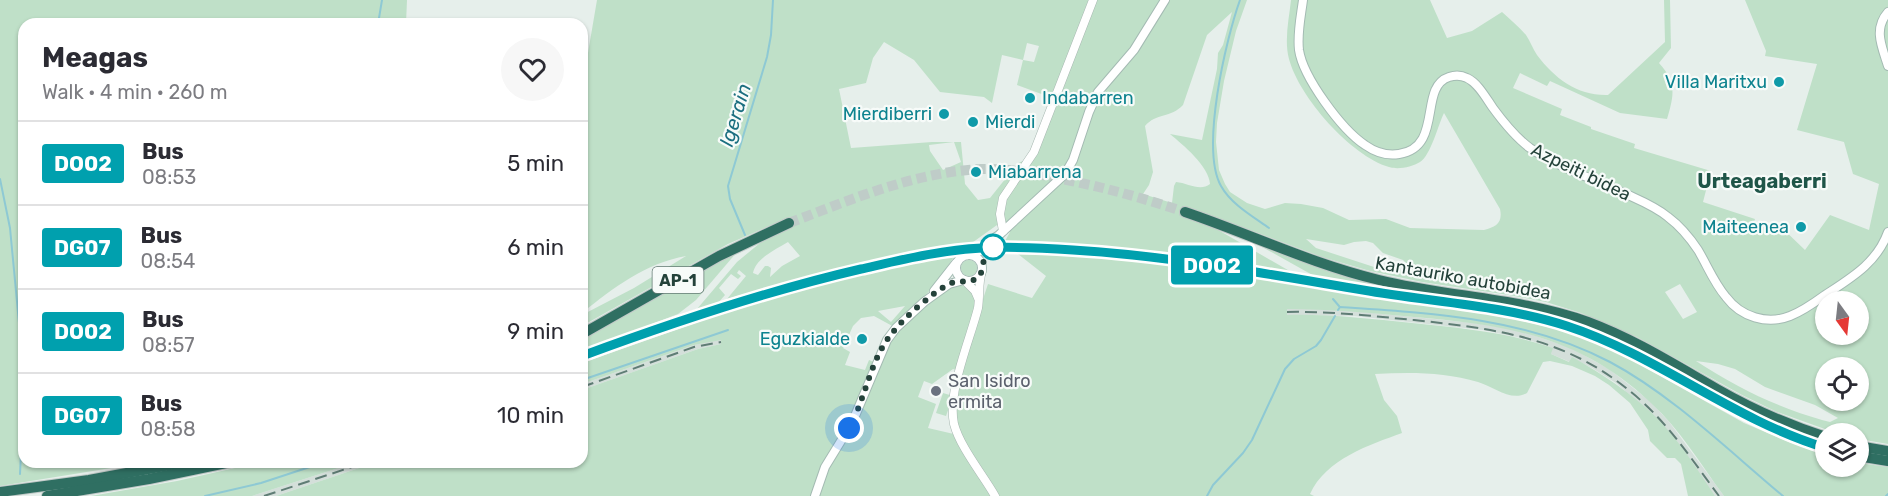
<!DOCTYPE html>
<meta charset="utf-8">
<style>
body{margin:0;font-family:Rubik,sans-serif;background:#f7f7f7;color:#2b2b33;height:100vh;display:flex;flex-direction:column;font-size:22px;white-space:nowrap}
*{box-sizing:border-box;margin:0}
p{font-size:20px;color:#7c7c81}
.icon{flex:none;width:33px;height:33px;fill:none;stroke:currentColor;stroke-width:2;stroke-linecap:round;stroke-linejoin:round}
.map{position:relative;flex:1;overflow:hidden}
.drawer{position:absolute;left:18px;top:18px;width:570px;height:450px;display:flex;flex-direction:column;background:#fff;border-radius:18px;box-shadow:0 2px 4px #0004}
.drawer>*{flex:none}
.badge{padding:0 12px;border-radius:4px;font-size:21px;line-height:39px}
.needle{width:39px;rotate:165deg}
.controls{position:absolute;left:1815px;top:291px;display:grid;gap:12px}
.controls a{display:grid;place-items:center;width:54px;height:54px;border-radius:50%;background:#fff;box-shadow:0 2px 4px #0004;font-size:30px}
.you{position:absolute;width:30px;height:30px;margin:-15px;border:4px solid #fff;border-radius:50%;background:#1a73e8;box-shadow:0 0 0 9px #1a73e833}
.map>.badge{position:absolute;translate:-50% -50%;box-shadow:0 0 0 3px #fff}
.round{display:grid;place-items:center;flex:none;width:63px;height:63px;border-radius:32px;background:#f7f7f7}
.summary{display:flex;align-items:center;justify-content:space-between;height:102px;padding:0 24px}
h1{font-size:28px;font-weight:700;line-height:45px}
ul{padding:0;list-style:none}
li{display:flex;align-items:center;gap:18px;height:84px;padding:0 24px;border-top:2px solid #e1e1e2}
li div{flex:1}
li b{display:block;font-size:22px}
li em{font-style:normal}
li .badge{min-width:66px;font-weight:700;text-align:center}
.map>svg:first-child{display:block}
.built{fill:#d4dfda}
.green{fill:#bfe0c8;fill-rule:evenodd}
.lines{fill:none;stroke-linecap:round;stroke-linejoin:round}
.stream{stroke:#8ec9d4;stroke-width:2}
.motorway-tunnel{stroke:#bfccc8;stroke-width:10;stroke-dasharray:10 5;stroke-linecap:butt}
.tertiary-casing{stroke:#a8b8b2;stroke-width:9}
.secondary-casing{stroke:#a4bbb3;stroke-width:10}
.motorway-casing{stroke:#c2cac8;stroke-width:12}
.tertiary{stroke:#fff;stroke-width:8}
.secondary{stroke:#fff;stroke-width:8}
.motorway{stroke:#2f6f62;stroke-width:10}
.rail{stroke:#5f7d75;stroke-width:2;stroke-dasharray:12 6;stroke-linecap:butt}
.line-casing{stroke:#fff;stroke-width:14}
.line{stroke:#00a0ae;stroke-width:9}
.walk{stroke:#24423a;stroke-width:6;stroke-dasharray:0 10.8}
.culture-dot{fill:#0f9aa8;stroke:#f7fbf9;stroke-width:2}
.stop-dot{fill:#fff;stroke:#00a0ae;stroke-width:3}
.worship-dot{fill:#6b7280;stroke:#f7fbf9;stroke-width:2}
.labels{text-anchor:middle;dominant-baseline:central;stroke-width:4.5;stroke-linejoin:round;paint-order:stroke}
.shield{fill:#f7fbf9;stroke:#637a73;stroke-width:1.5}
.shield-label{font-size:16px;font-weight:bold;fill:#24423a}
.culture-label{font-size:18px;fill:#0d838f;stroke:#f7fbf9;text-anchor:end}
.street-label{font-size:18px;fill:#24423a;stroke:#f7fbf9}
.worship-label{font-size:18px;fill:#5b616d;stroke:#f7fbf9;text-anchor:start}
.water-label{font-size:20px;font-style:italic;fill:#1c6f80;stroke:#f7fbf9}
.neighbourhood-label{font-size:20px;font-weight:bold;fill:#1f5548;stroke:#f7fbf9}
</style>
<div class="map">
<svg width="1888" height="496" viewBox="0 0 1888 496">
<rect width="100%" height="100%" fill="#e6efeb"/>
<!-- built -->
<g class="built">
<path d="M1287,309H1333L1474,323L1518,330L1571,348L1609,369L1651,402L1670,423L1724,496H1715L1671,436L1644,407L1616,383L1592,368L1572,358L1570,362L1551,354L1552,348L1526,339L1483,330L1355,316L1287,315Z"/>
<path d="M721,339V344L698,349L582,390V384L694,345Z"/>
<path d="M357,462H377L276,496H252Z"/>
</g>
<!-- green -->
<g class="green">
<path d="M0,0H407L406,24H24V462H148L0,486Z"/>
<path d="M597,0H1247L1236,31L1224,81L1217,123L1216,142L1219,170L1225,184L1230,192L1247,203L1265,209L1285,203L1301,204L1323,208L1349,220L1386,219L1410,228L1484,230C1496,227 1503,223 1500,209L1444,113C1438,125 1431,155 1420,162C1412,167 1398,170 1389,167C1351,156 1299,97 1289,59C1284,40 1289,19 1291,0H1430L1447,38L1472,31L1502,12C1510,19 1519,27 1526,35C1530,41 1533,49 1537,55C1555,79 1578,96 1608,95L1665,42L1664,0H1670L1671,48L1659,63C1677,83 1674,95 1667,119L1620,113L1550,81L1547,86L1520,73L1513,88L1562,109L1560,115L1591,127V129L1635,144L1634,148L1711,171L1703,202L1755,219L1752,228L1779,225L1805,250L1830,215L1869,230L1879,184L1853,174L1844,142L1797,130L1817,64L1765,56L1766,51L1745,0H1888V444L1859,439L1858,434L1836,433L1777,412L1742,395L1637,337L1581,313L1546,302L1509,295L1422,282L1370,271L1322,257L1191,208H1188L1213,227L1293,273L1234,264L1231,273L1371,298L1507,317L1568,332L1621,354L1744,423L1789,442L1825,455L1826,466H1858L1859,463L1888,467V496H1724C1701,465 1680,429 1651,403C1580,336 1507,325 1414,317C1371,313 1330,309 1287,309V315C1329,314 1370,319 1412,323C1460,328 1507,332 1553,348L1551,354L1569,362L1572,357C1603,374 1631,393 1656,417C1679,440 1697,469 1715,496H1688L1681,464L1675,458H1667L1650,441L1648,430L1630,403L1609,385L1595,376L1572,366L1550,361L1543,362L1527,393C1511,402 1494,387 1478,382C1445,372 1410,372 1375,374L1384,400L1397,416L1402,433C1369,445 1326,459 1310,494L1314,496H276L377,462H582V390L698,349L721,344V340L694,345L582,384V363L758,301V293L755,291L727,299L746,276L739,270L737,273L741,276L738,279L731,274L719,288L725,295L718,303L697,309L737,262L766,238L785,219L728,244L582,326V315L634,288L686,256C646,263 613,288 582,313V88ZM1232,12L1223,45L1218,53L1217,69L1202,140L1170,134C1183,145 1209,166 1210,184C1200,192 1188,183 1176,182L1174,186L1172,203L1143,194L1149,185L1153,172L1145,126C1156,113 1171,118 1183,105L1207,35ZM884,42L914,60L940,92L984,97L992,103L1002,55L1023,60L1017,85L1055,99L1028,163L1023,161L1018,163L990,198L978,200L965,184L961,142H932L851,148L839,89L866,83L873,58ZM1027,43L1039,46L1034,62L1023,60ZM954,142L961,162L943,170L930,151L929,145ZM997,225L1010,232L1004,243L1046,276L1032,298L988,284L981,305C978,300 974,294 970,290C955,276 937,298 925,307L919,302L936,284L955,255ZM1306,239L1344,245L1354,242L1366,241L1373,243L1383,253L1403,260L1406,263L1374,267L1316,248ZM788,242L800,256L782,266L770,277L771,268L768,266H765L758,275L753,273C756,258 775,250 788,242ZM1680,284L1697,312L1683,319L1665,292ZM1826,302H1858V334H1826ZM905,306L891,322L878,311ZM874,316L896,328L876,363L869,360L865,370L845,365L850,352L843,348L853,326L861,318ZM1696,361L1718,364L1735,369L1765,387L1815,405L1838,418L1830,422L1822,420C1776,407 1736,387 1696,361ZM1826,368H1858V400H1826ZM953,369L960,371L954,423L958,435L928,428L936,404L918,397L924,381L932,384Z"/>
<path d="M1257,244L1337,273L1392,288L1391,291L1316,277Z"/>
<path d="M737,252L696,300L678,314L582,351V339Z"/>
<circle cx="969" cy="268" r="8"/>
<path d="M943,393L953,396L946,416L936,413Z"/>
<path d="M262,462H357L252,496H91L177,481Z"/>
</g>
<g class="lines">
<!-- stream -->
<g class="stream">
<path d="M1240,0C1226,39 1200,149 1221,186C1231,204 1252,216 1269,228"/>
<path d="M378,24L382,0"/>
<path d="M0,179L10,228L21,344L23,408L20,474"/>
<path d="M745,235L730,199L728,186L767,57L771,35L773,0"/>
<path d="M1333,299L1339,306"/>
<path d="M1338,310L1340,307C1432,313 1527,318 1610,362C1672,395 1729,451 1783,496"/>
<path d="M582,380L728,330"/>
<path d="M205,496L261,483L325,462"/>
<path d="M1207,496L1213,485L1243,453L1252,440L1285,369L1294,359L1316,346L1321,340L1335,316"/>
<path d="M1886,496L1888,494"/>
</g>
<!-- motorway-tunnel -->
<g class="motorway-tunnel">
<path d="M789,223C850,200 915,172 981,169C1010,168 1038,174 1067,180C1107,188 1146,199 1185,212"/>
<path d="M759,296C827,277 898,256 969,249C1053,241 1145,256 1229,268"/>
</g>
<!-- tertiary casing -->
<g class="tertiary-casing">
<g id="tertiary">
<path d="M1003,231L1000,214L1003,198L1034,152L1093,0"/>
<path d="M982,271C978,283 980,295 978,308C970,340 947,392 954,424C960,447 983,475 995,496"/>
<path d="M965,281L975,291L978,298"/>
</g>
</g>
<!-- secondary casing -->
<g class="secondary-casing">
<g id="secondary">
<path d="M1303,0C1301,16 1297,33 1299,50C1303,77 1341,129 1365,145C1375,152 1387,156 1399,154C1444,147 1418,87 1449,77C1455,75 1461,75 1467,78C1478,83 1486,98 1493,108C1504,123 1515,137 1530,148C1558,167 1593,179 1624,193C1639,200 1655,206 1668,217C1680,226 1690,238 1698,250C1707,265 1714,283 1726,297C1741,317 1767,325 1790,316C1803,311 1814,303 1825,295C1851,278 1877,263 1888,232"/>
<path d="M1888,12C1873,29 1882,47 1888,66"/>
<circle cx="969" cy="268" r="13"/>
<path d="M968,255L999,235L1065,174L1073,160L1089,112L1098,92L1134,50L1165,0"/>
<path d="M934,291L956,263"/>
<path d="M815,496L825,467L852,423L887,340L896,328L924,302L949,284L964,280"/>
</g>
</g>
<!-- motorway casing -->
<g class="motorway-casing">
<g id="motorway">
<path d="M1185,212C1250,234 1312,264 1379,280C1448,297 1520,298 1588,322C1634,339 1675,365 1717,389C1752,409 1788,425 1826,437"/>
<path d="M1229,268C1285,277 1342,288 1398,296C1461,305 1525,310 1585,332C1669,363 1738,422 1826,447"/>
<path d="M582,334L719,256L789,223"/>
<path d="M582,356L691,317L759,296"/>
<path d="M1858,446L1888,451"/>
<path d="M1858,456L1888,461"/>
<path d="M0,492L89,480L186,462"/>
<path d="M47,496L149,479L231,462"/>
</g>
</g>
<!-- tertiary -->
<use href="#tertiary" class="tertiary"/>
<!-- secondary -->
<use href="#secondary" class="secondary"/>
<!-- motorway -->
<use href="#motorway" class="motorway"/>
<!-- rail -->
<g class="rail">
<path d="M1287,312C1329,311 1372,316 1414,320C1496,329 1565,337 1631,392C1667,421 1692,460 1719,496"/>
<path d="M582,387L694,347L721,342"/>
<path d="M264,496L367,462"/>
</g>
</g>
<g class="lines">
<!-- line casing -->
<g class="line-casing">
<path id="line" d="M582,356C674,322 766,291 861,269C901,260 941,250 982,248C1013,246 1043,248 1073,250C1171,256 1267,274 1363,290C1431,302 1502,305 1567,326C1659,356 1733,420 1826,448"/>
</g>
<!-- line -->
<use href="#line" class="line"/>
<!-- walk -->
<path class="walk" d="M849,428C866,398 870,359 893,332C904,318 933,292 949,284C958,279 972,285 979,276C985,269 982,255 988,246L993,247"/>
</g>
<!-- markers -->
<g class="culture-dot">
<circle cx="1779" cy="82" r="6"/>
<circle cx="1030" cy="98" r="6"/>
<circle cx="944" cy="114" r="6"/>
<circle cx="973" cy="122" r="6"/>
<circle cx="976" cy="172" r="6"/>
<circle cx="1801" cy="227" r="6"/>
<circle cx="862" cy="339" r="6"/>
</g>
<circle class="stop-dot" cx="993" cy="247" r="12"/>
<circle class="worship-dot" cx="936" cy="391" r="6"/>
<g class="labels">
<!-- shield labels -->
<rect class="shield" x="652.5" y="267" width="51" height="26" rx="4.5"/>
<g class="shield-label">
<text x="678" y="280">AP-1</text>
</g>
<!-- culture labels -->
<g class="culture-label">
<text x="1767" y="82">Villa Maritxu</text>
<text x="1042" y="98" text-anchor="start">Indabarren</text>
<text x="932" y="114">Mierdiberri</text>
<text x="985" y="122" text-anchor="start">Mierdi</text>
<text x="988" y="172" text-anchor="start">Miabarrena</text>
<text x="1789" y="227">Maiteenea</text>
<text x="850" y="339">Eguzkialde</text>
</g>
<!-- street labels -->
<g class="street-label">
<text transform="translate(1581 172) rotate(26)">Azpeiti bidea</text>
<text transform="translate(1463 278) rotate(10)">Kantauriko autobidea</text>
</g>
<!-- worship labels -->
<g class="worship-label">
<text x="948" y="381">San Isidro<tspan x="948" dy="21">ermita</tspan></text>
</g>
<!-- water labels -->
<g class="water-label">
<text transform="translate(735 115) rotate(-73)">Igerain</text>
</g>
<!-- neighbourhood labels -->
<g class="neighbourhood-label">
<text x="1762" y="181">Urteagaberri</text>
</g>
</g>
</svg>
<div class="controls">
<a><svg class="needle" viewBox="-14 -14 28 28"><path d="M0-13l5 13h-10z" fill="#e53935"/><path d="M0 13l5-13h-10z" fill="#7c7c81"/></svg></a>
<a><svg class="icon" aria-label="locate" viewBox="0 0 24 24"><circle cx="12" cy="12" r="6"/><path d="M12 2v4M12 18v4M2 12h4M18 12h4"/></svg></a>
<a><svg class="icon" aria-label="layers" viewBox="0 0 24 24"><path d="M12 4l9 5-9 5-9-5zM3 14l9 5 9-5"/></svg></a>
</div>
<div class="you" style="left:849px;top:428px"></div>
<b class="badge" style="left:1212px;top:265px;background:#00a0ae;color:#fff">DO02</b>
<section class="drawer">
<div class="summary"><div><h1>Meagas</h1><p>Walk · 4 min · 260 m</p></div><a class="round"><svg class="icon" aria-label="heart" viewBox="0 0 24 24"><path d="M12 20l-8-8c-3-5 5-10 8-4 3-6 11-1 8 4z"/></svg></a></div>
<ul>
<li><span class="badge" style="background:#00a0ae;color:#fff">DO02</span><div><b>Bus</b><p>08:53</p></div><em>5 min</em></li>
<li><span class="badge" style="background:#00a0ae;color:#fff">DG07</span><div><b>Bus</b><p>08:54</p></div><em>6 min</em></li>
<li><span class="badge" style="background:#00a0ae;color:#fff">DO02</span><div><b>Bus</b><p>08:57</p></div><em>9 min</em></li>
<li><span class="badge" style="background:#00a0ae;color:#fff">DG07</span><div><b>Bus</b><p>08:58</p></div><em>10 min</em></li>
</ul>
</section>
</div>
